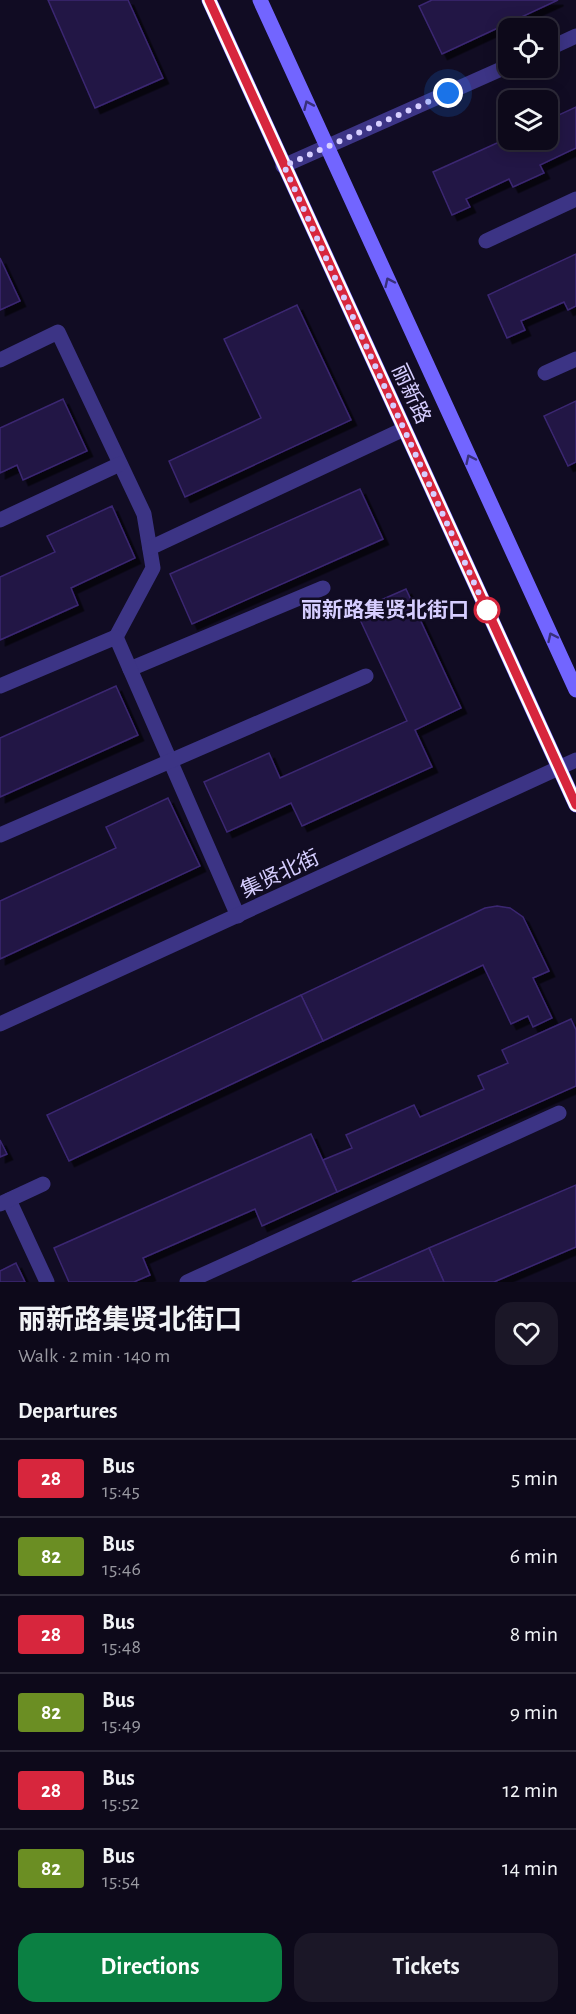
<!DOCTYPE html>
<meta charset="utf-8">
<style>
body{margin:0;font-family:"Alegreya Sans","Noto Sans SC",sans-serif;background:#1b1727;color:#f1f3f6;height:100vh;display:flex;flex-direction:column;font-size:22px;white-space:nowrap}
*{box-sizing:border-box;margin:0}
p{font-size:20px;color:#9a9aa2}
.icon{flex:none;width:33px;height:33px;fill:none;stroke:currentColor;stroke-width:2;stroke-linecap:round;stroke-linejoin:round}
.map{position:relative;height:1282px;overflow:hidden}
.sheet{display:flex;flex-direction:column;background:#0d091a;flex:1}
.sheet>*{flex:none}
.badge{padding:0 12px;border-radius:4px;font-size:21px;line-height:39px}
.controls{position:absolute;left:498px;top:18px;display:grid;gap:12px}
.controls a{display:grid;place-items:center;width:60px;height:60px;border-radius:12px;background:#0d091a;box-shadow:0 3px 15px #0003,0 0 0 2px #2d2a39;font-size:30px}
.you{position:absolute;width:30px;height:30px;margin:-15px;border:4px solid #fff;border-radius:50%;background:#1a73e8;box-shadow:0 0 0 9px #1a73e833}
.map>.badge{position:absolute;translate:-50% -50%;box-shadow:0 0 0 3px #fff}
h2{padding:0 18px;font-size:22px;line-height:54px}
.round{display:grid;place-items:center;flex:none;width:63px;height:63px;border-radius:18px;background:#1b1727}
.head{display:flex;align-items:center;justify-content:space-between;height:102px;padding:0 18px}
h1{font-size:28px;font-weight:700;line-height:45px}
.primary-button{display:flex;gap:12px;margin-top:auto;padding:12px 18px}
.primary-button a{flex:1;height:69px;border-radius:18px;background:#0b8043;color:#fff;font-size:24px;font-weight:700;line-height:69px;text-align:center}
.primary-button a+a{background:#1b1727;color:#f1f3f6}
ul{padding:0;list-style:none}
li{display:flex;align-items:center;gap:18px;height:78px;padding:0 18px;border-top:2px solid #2d2a39}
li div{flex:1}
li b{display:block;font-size:22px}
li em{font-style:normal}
li .badge{min-width:66px;font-weight:700;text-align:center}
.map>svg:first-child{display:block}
.building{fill:#231745;stroke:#3b2772;stroke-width:1.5;filter:url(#shadow)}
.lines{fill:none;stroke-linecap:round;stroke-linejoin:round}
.service{stroke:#3c3485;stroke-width:15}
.minor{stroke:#3c3485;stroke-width:15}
.secondary{stroke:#7265ff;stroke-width:15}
.oneway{stroke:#38307b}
.line-casing{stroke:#fff;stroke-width:14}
.line{stroke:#d7263d;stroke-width:9}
.walk{stroke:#d6ceff;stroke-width:6;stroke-dasharray:0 10.8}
.stop-dot{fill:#fff;stroke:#d7263d;stroke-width:3}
.labels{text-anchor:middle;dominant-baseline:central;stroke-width:5;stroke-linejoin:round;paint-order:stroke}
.street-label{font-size:21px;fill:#d6ceff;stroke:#110c23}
.stop-label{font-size:21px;font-weight:bold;fill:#d6ceff;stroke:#110c23;text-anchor:end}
</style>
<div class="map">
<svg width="576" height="1282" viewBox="0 0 576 1282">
<defs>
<filter id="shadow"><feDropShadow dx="5.5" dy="5.5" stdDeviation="0" flood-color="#0009"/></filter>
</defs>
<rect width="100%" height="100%" fill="#110c23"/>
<!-- building -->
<g class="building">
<path d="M48,0H128L163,78L95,108Z"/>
<path d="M432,0H558L442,54L419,6Z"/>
<path d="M576,107V148L540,165L544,173L513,187L509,179L466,199L470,207L452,215L433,172L508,138L548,140V120Z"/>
<path d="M576,254V306L568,310L564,302L521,321L525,330L507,338L488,295Z"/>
<path d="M0,258L20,301L0,310Z"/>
<path d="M297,305L351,420L185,497L169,461L261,418L224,339Z"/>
<path d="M63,399L87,451L23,480L17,465L0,473V428Z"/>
<path d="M576,401V462L568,466L544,416Z"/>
<path d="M360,489L383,539L192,624L170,574Z"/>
<path d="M112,506L135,558L71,588L78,605L0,640V577L55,552L47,536Z"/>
<path d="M406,589L461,708L415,730L432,767L302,826L291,803L227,832L204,782L269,753L280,778L407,721L356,611Z"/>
<path d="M116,686L138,735L0,797V738Z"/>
<path d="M168,798L200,866L0,959V901L116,848L106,827Z"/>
<path d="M497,906L510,908L523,917L549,971L533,978L552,1018L533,1027L528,1016L511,1024L483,965L323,1041L301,995L485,908Z"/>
<path d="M301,995L323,1041L69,1161L47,1115Z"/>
<path d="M571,1019L576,1030V1086L337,1192L323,1160L352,1148L346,1135L414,1105L420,1117L484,1089L478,1076L508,1063L502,1050Z"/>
<path d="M311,1134L337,1192L262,1226L255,1209L143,1258L150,1275L134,1282H69L54,1248Z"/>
<path d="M0,1140L7,1154L0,1157Z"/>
<path d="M576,1185V1247L494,1282H444L429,1248Z"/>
<path d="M429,1248L444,1282H352Z"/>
<path d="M16,1263L25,1282H0V1271Z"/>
</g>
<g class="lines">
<!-- service -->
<g class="service">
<path d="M486,241L576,199"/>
<path d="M0,360L58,332L144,514L153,568L116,637"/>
<path d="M545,373L576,359"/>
<path d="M0,520L120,464"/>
<path d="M150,548L404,429"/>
<path d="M130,669L323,588"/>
<path d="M0,686L116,637L238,916"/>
<path d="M0,835L366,676"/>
<path d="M9,1200L47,1282"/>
<path d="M0,1204L43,1184"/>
<path d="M187,1282L559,1113"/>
</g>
<!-- minor -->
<g class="minor">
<path d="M548,49L576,36"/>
<path d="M283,166L508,66"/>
<path d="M0,1024L576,760"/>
</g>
<!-- secondary -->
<g class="secondary">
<path d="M209,0L576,805"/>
<path d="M260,0L576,690"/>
</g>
</g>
<!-- one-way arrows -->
<defs><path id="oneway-chevron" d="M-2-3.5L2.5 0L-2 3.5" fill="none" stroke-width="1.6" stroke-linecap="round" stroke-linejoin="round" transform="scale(1.5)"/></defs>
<g class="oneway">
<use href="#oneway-chevron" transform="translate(308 105) rotate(-114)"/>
<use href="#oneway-chevron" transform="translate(389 282) rotate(-115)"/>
<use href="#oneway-chevron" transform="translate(470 459) rotate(-115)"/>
<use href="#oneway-chevron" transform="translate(552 637) rotate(-115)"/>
</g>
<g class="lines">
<!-- line casing -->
<g class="line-casing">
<path id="line" d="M209,0L576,805"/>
</g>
<!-- line -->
<use href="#line" class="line"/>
<!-- walk -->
<path class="walk" d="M448,93L284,166L491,620L487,610"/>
</g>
<!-- markers -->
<circle class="stop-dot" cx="487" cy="610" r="12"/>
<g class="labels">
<!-- street labels -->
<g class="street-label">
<text transform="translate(411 394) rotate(65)">丽新路</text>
<text transform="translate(280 874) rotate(-25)">集贤北街</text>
</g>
<!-- stop labels -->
<g class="stop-label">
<text x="469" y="610">丽新路集贤北街口</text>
</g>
</g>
</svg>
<div class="controls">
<a><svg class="icon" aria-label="locate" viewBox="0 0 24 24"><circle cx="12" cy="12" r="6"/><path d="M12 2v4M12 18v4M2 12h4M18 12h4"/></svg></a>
<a><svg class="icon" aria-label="layers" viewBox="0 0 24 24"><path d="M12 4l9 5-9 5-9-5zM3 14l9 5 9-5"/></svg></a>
</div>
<div class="you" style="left:448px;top:93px"></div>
</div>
<section class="sheet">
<div class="head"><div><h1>丽新路集贤北街口</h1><p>Walk · 2 min · 140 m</p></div><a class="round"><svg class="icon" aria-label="heart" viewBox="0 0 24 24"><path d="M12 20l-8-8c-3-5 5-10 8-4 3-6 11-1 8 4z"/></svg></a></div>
<h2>Departures</h2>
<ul>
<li><span class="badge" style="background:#d7263d;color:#fff">28</span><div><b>Bus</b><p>15:45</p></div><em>5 min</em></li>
<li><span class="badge" style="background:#6b8e23;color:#fff">82</span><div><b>Bus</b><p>15:46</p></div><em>6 min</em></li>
<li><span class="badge" style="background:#d7263d;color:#fff">28</span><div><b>Bus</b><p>15:48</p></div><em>8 min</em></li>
<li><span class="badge" style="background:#6b8e23;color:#fff">82</span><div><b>Bus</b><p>15:49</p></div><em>9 min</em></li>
<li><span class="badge" style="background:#d7263d;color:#fff">28</span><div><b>Bus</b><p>15:52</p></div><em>12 min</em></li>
<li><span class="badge" style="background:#6b8e23;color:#fff">82</span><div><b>Bus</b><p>15:54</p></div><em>14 min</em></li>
</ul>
<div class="primary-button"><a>Directions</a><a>Tickets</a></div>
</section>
